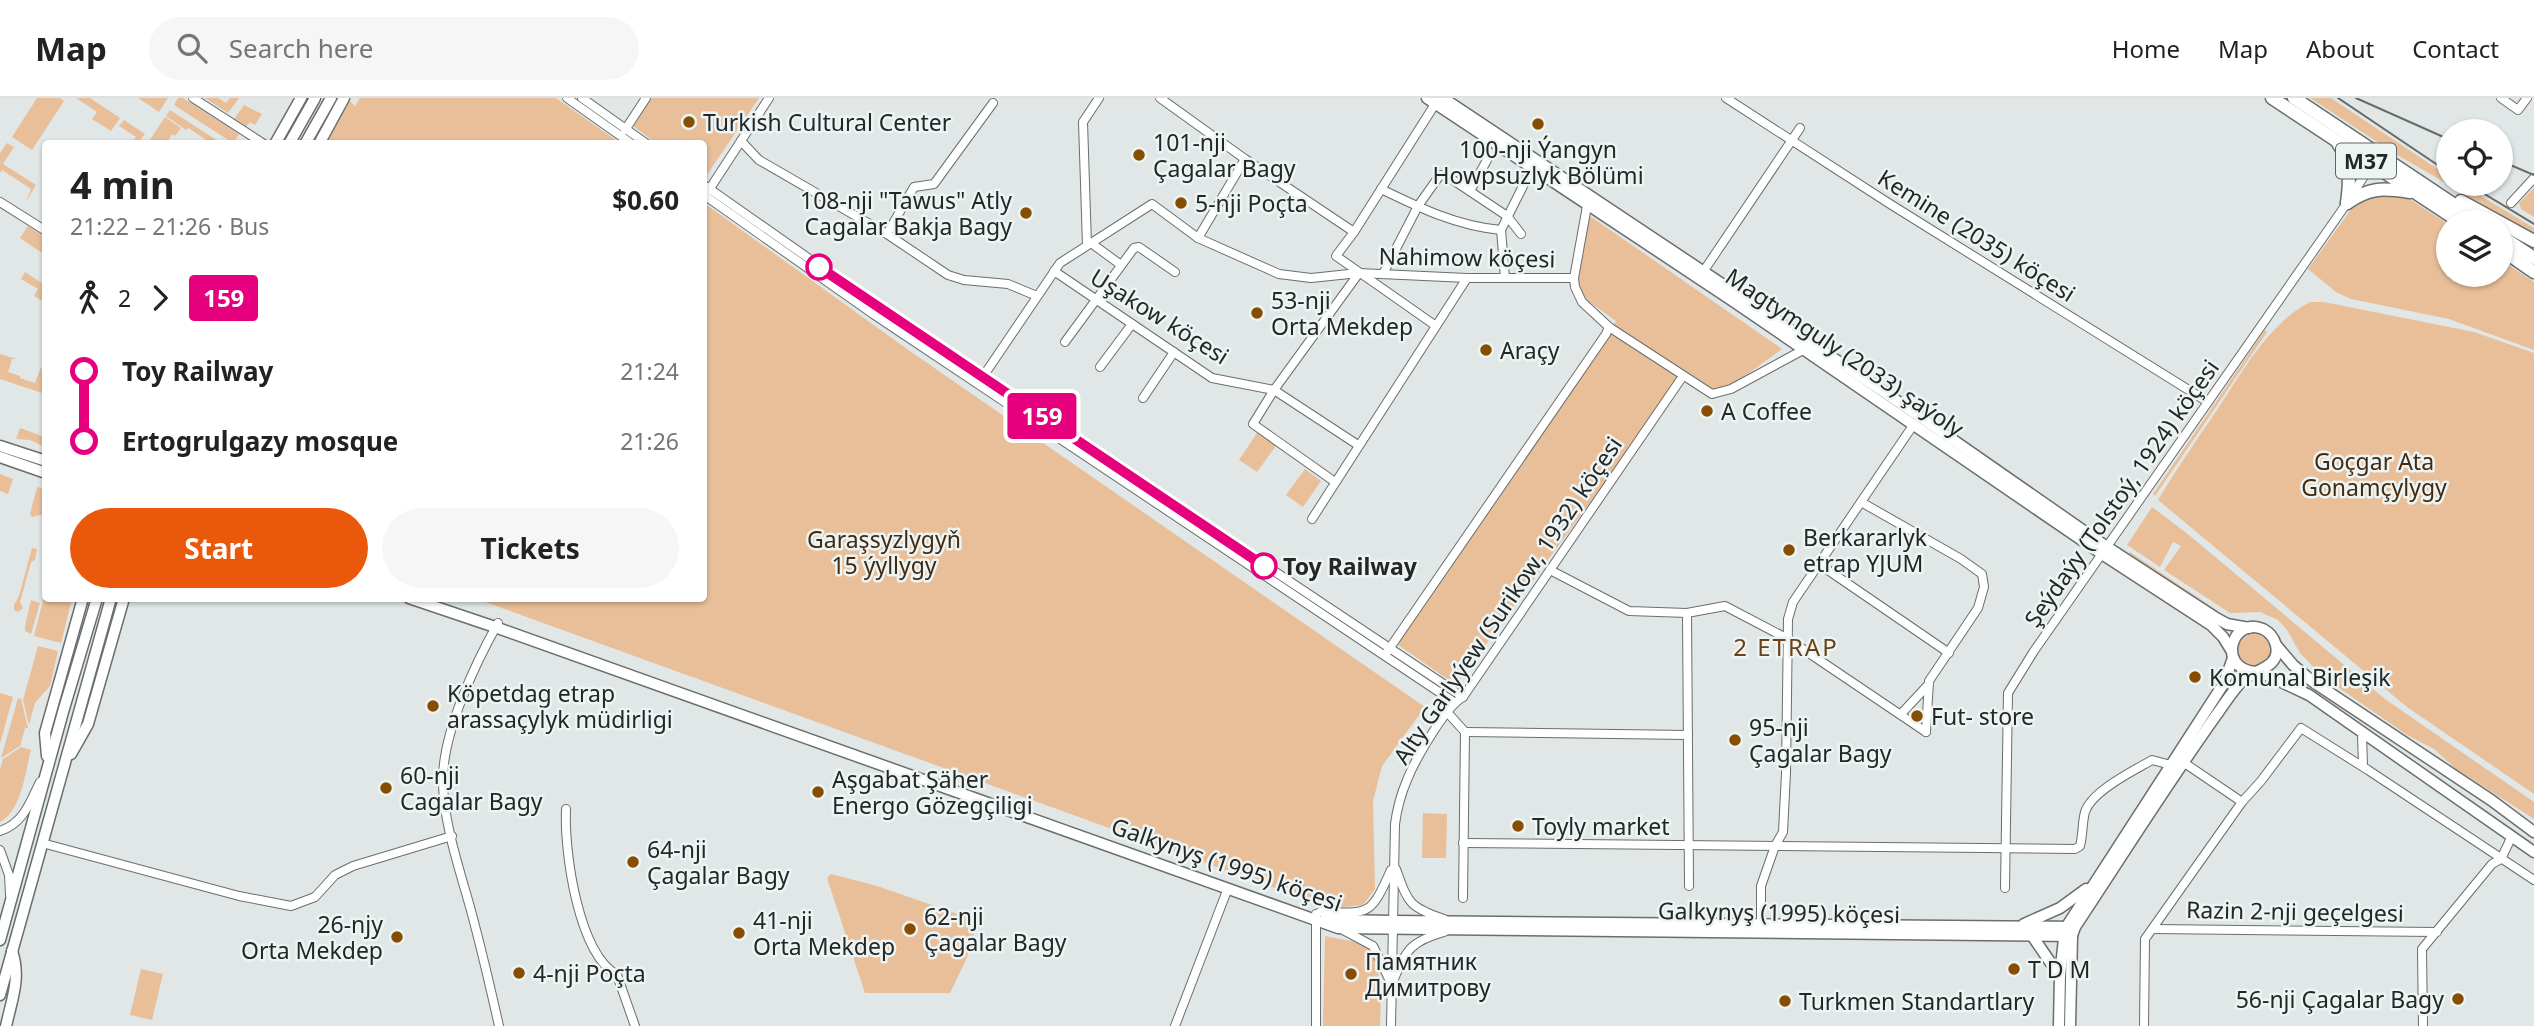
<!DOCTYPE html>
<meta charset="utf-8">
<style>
body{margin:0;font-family:"Noto Sans",sans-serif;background:#f6f6f6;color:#222;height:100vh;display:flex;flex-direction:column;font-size:26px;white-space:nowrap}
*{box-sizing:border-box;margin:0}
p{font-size:23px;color:#767676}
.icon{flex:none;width:38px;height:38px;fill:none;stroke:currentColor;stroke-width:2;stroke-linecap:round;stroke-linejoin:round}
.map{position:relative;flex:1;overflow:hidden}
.panel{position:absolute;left:42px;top:42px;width:665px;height:462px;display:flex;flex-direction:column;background:#fff;border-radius:7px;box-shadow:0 2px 5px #0004}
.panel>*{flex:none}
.badge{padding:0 14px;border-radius:5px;font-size:24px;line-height:46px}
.tools{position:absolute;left:2436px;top:21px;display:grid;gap:14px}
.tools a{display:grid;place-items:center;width:77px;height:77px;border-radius:50%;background:#fff;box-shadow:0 2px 5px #0004;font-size:35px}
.map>.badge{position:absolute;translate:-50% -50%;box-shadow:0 0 0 4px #fff}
.legs{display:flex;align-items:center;gap:10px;height:77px;padding:0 28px;font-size:23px}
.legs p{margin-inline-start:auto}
.head{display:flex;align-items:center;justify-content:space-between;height:119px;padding:0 28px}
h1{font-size:38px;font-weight:700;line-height:52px}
.primary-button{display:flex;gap:14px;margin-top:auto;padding:14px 28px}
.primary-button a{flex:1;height:80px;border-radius:42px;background:#ea580c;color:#fff;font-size:28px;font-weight:700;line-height:80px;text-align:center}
.primary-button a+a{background:#f6f6f6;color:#222}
ul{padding:0 28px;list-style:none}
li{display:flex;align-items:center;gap:24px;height:70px;font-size:26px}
li i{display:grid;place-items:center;width:10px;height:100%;margin:0 9px;background:currentColor}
li i::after{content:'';width:18px;height:18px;margin:-9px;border:5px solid;border-radius:50%;background:#fff}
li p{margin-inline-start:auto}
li:first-child i{background:linear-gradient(#0000 50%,currentColor 0)}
li:last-child i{background:linear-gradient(currentColor 50%,#0000 0)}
header{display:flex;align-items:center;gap:42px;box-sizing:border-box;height:98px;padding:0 35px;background:#fff;border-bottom:2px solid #e0e0e0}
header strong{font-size:33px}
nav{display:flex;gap:38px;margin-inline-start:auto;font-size:24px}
.search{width:490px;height:63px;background:#f6f6f6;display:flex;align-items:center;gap:18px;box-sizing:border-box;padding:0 24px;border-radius:38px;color:#767676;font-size:26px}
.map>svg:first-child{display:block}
.green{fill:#e9bf99}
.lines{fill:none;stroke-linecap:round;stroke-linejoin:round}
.minor-casing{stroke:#696f6e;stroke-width:10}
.major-casing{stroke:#696f6e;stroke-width:13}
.highway-casing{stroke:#696f6e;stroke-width:15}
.minor{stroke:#fff;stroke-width:8}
.major{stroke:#fff;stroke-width:10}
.highway{stroke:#fff;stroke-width:12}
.rail{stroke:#666a69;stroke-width:2}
.line-1-casing{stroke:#fff;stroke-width:16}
.line-1{stroke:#e6007e;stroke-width:10}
.poi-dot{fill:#874e02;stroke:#edf4f4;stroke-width:2.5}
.stop-1-dot{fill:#fff;stroke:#e6007e;stroke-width:3.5}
.labels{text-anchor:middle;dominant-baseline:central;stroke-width:5;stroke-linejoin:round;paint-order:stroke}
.shield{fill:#edf4f4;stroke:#616464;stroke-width:2}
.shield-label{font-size:21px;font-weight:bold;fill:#252727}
.poi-label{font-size:23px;fill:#252727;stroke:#edf4f4;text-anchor:start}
.street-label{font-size:23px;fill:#252727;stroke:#edf4f4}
.park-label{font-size:23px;fill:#432a10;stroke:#edf4f4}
.stop-label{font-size:23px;font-weight:bold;fill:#252727;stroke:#edf4f4;text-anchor:start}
.neighbourhood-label{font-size:24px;letter-spacing:2px;fill:#6b4217;stroke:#edf4f4}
</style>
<header>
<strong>Map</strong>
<div class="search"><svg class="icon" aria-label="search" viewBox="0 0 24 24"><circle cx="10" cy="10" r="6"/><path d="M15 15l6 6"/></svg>Search here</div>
<nav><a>Home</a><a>Map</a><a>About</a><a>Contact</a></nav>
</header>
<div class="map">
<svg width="2534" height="928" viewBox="0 0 2534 928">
<rect width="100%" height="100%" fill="#e0e7e6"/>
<!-- green -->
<g class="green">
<path d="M37,0H60L64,3L32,52L12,39Z"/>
<path d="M76,0H90L120,20L111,33L92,21L97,14Z"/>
<path d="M138,0H168L159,14Z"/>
<path d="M178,0H183L239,36L233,45L174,7Z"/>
<path d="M205,0H218L226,5L230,0H239L228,15Z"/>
<path d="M360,0H556L620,45L325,46L349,2L355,8Z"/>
<path d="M651,0H759L704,81V46L656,45L633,28Z"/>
<path d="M2310,0H2331L2448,78V86H2461L2534,130V136L2399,58Z"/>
<path d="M244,7L262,16L255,27L250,24L246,29L234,21Z"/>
<path d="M170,12L221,45H211L188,30L186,32L166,18Z"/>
<path d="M165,19L181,30L175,38L172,36L167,45H148Z"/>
<path d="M124,22L145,36L138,45H132L136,39L119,28Z"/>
<path d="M7,45L14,49L3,66L36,87L26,104L31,91L2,72L0,75V55Z"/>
<path d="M2534,90V119L2521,111L2519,105Z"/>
<path d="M2381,96L2405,98L2448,126V177H2501V162L2534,184V252L2449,221L2351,201L2336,194L2308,171L2355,106Z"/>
<path d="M704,105L907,251L1425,609L1382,668L1373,703L1375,791L1363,807L1335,810L1311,803L477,501L704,500Z"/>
<path d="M1587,116L1782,251L1721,295L1683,278L1456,587L1394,544L1616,223L1577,195Z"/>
<path d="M28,128L45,139V157L20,140Z"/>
<path d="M25,174L45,187V205L34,198L38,191L21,181Z"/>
<path d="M2310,204H2324L2474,234L2534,255V696L2407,609L2158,402C2176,372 2195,344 2215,315C2241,277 2267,226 2310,204Z"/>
<path d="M2265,232L2267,234L2155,398L2153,396Z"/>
<path d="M0,256L17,261H12L8,274L20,278V280L35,285L41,269L45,279V296L0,281Z"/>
<path d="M20,330L45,339V349L30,342L16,341Z"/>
<path d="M1259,332L1278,345L1257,374L1239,362Z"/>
<path d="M1305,371L1321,383L1303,409L1286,397Z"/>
<path d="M0,376L13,381L8,396L0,393Z"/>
<path d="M37,389L45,391V416L32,419L30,416Z"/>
<path d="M2152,409L2189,437L2385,601L2534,704V721L2455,670L2434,651L2407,637L2322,578L2300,555L2287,532L2278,522L2260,514L2230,515L2164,472L2181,448L2173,444L2160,469L2127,447Z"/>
<path d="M32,450L37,451L35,462L31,464L20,504L23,510L18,514L14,512V507L19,498Z"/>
<path d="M2130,454L2218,513L2217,516L2128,457Z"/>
<path d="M45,495L46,500L72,501L61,545L34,538Z"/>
<path d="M31,502L40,505L31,536L25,533V528Z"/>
<circle cx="2254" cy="552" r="16"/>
<path d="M38,548L58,553L50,588L35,605L29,627L23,602Z"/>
<path d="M0,595L13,599L0,646Z"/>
<path d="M18,600L21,601L28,630H25L20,648L1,660Z"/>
<path d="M21,649L31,652C25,674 22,712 0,724V672L3,661Z"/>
<path d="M1423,715L1447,716L1446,760H1422Z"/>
<path d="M831,776L877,788L978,823L966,862L950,895H865L827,780Z"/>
<path d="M1325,838L1361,845L1375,856L1381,891L1380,928H1323Z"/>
<path d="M141,871L163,876L152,922L130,917Z"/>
</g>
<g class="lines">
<!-- minor casing -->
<g class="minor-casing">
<g id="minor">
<path d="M193,0L264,46"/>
<path d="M567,0L632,46"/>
<path d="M582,0L647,46"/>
<path d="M1160,0L1245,61L1354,134"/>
<path d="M1726,0L1890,106L2208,304"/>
<path d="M2501,0L2518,12L2527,0"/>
<path d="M625,32L646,0"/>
<path d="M741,43L759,62L887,136L948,177L964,182L1008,186L1037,198"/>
<path d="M704,87L878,209L1463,599"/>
<path d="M1381,91C1420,110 1457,128 1501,132L1532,70"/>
<path d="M1470,93L1487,62"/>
<path d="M707,95L769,0"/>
<path d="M704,97L873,216L1454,604"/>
<path d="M0,104L46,133"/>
<path d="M1589,105L1587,108L1574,180L1575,189L1582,204L1609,229L1712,296L1731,291L1803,252"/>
<path d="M2511,105L2534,80"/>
<path d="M1501,132L1505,180"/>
<path d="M887,136L914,89L934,86L993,5"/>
<path d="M1198,140L1279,176L1311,180L1359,175L1467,180H1574"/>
<path d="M1091,145L1121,167"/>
<path d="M1087,147L1083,24L1099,0"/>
<path d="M1054,173L1212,280L1274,292L1358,347"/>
<path d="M1703,174L1800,30"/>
<path d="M1383,176L1418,108L1440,77L1447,78L1507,118L1521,136"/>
<path d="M1436,228L1336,158L1354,134L1437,3"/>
<path d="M1065,244L1134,150L1139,149L1175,174"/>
<path d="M1100,269L1132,226"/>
<path d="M980,283L1060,165L1152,106L1198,140L1245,61"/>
<path d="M1143,300L1174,254"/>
<path d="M1335,384L1253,326L1274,292L1359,175"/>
<path d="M1861,404L1961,461L1982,476L1984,489L1978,510L1929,583L1926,634"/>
<path d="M1312,421L1467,180"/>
<path d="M1819,466L1949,555"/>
<path d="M1550,472L1629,513L1687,515L1725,508L1788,541L1926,634"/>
<path d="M1687,515L1689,788"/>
<path d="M498,525C475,566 444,632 443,679C442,720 459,770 470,809C481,849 490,888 499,928"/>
<path d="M1387,554L1606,236L1609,229"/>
<path d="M1447,614L1465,634L1463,800"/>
<path d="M1901,616L1929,586"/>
<path d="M1465,634L1688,637"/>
<path d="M2362,636L2363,668"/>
<path d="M2183,664L2242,704L2261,683L2301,630L2368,672L2534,782"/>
<path d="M566,711C564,753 578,855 617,877L635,928"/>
<path d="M0,733C24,725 30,704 40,684"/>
<path d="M42,745L239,798L291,808L315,799L335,777L353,768L452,738"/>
<path d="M1463,745L2075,751L2080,748C2083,737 2082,725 2085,714C2092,693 2133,673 2152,662L2171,667"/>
<path d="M0,752L9,777L10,797"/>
<path d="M1396,771C1408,804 1408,809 1444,821"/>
<path d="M2005,790L2008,595L2034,553L2347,105L2374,62"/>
<path d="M1320,814C1370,815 1370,819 1391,772"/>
<path d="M1316,816V928"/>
<path d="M1761,827V788L1775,748L1783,734L1786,675L1788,521L1793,504L1914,326"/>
<path d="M2153,831L2437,834"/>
<path d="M1343,832L1373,848L1389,881"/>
<path d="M1394,881C1406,851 1412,843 1444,834"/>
<path d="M1175,928L1228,790"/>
<path d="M1391,928L1395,726C1397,711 1401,696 1407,682C1415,662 1445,609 1463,599L1683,278"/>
<path d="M2144,928L2145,841L2242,704"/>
<path d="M2423,928L2422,851L2492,766L2501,761L2512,738"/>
</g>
</g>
<!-- major casing -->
<g class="major-casing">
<g id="major">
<path d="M1427,0L1733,203L2102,456L2211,527L2223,539L2231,552"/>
<path d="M1443,0L1887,296L2107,449L2216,520L2227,526L2249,530"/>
<path d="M275,46L301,0"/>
<path d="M289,46L315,0"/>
<path d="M305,46L331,0"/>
<path d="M319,46L344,0"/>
<path d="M0,348L46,363"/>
<path d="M0,359L46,375"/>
<path d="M409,500L495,529L1338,830L2072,838"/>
<path d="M2276,547L2293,567L2312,583L2491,702L2534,734"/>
<path d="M2258,573L2309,597L2534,754"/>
<path d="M71,656L88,626L124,500"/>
<path d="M47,658L45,635L83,500"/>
<path d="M1326,819L1337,822L1392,823L2075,829"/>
<path d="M2024,826L2060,810L2086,791"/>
<path d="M2033,839L2059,877"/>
<path d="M0,842L63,614L97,500"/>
<path d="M0,897L111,500"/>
<path d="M6,928C12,901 21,880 12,853"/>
<path d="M2059,928L2060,878L2065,831L2224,585L2233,560"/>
<path d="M2070,928L2072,838L2075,829C2122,758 2167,686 2217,616C2225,605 2233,592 2243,582C2255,571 2281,570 2276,547C2274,540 2269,534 2263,531C2232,518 2216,570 2255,574"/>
</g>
</g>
<!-- highway casing -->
<g class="highway-casing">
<g id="highway">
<path d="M2272,0L2460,124"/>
<path d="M2294,0L2480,124"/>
<path d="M2338,45C2351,64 2350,84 2347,105"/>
<path d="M2461,103L2534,143"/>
<path d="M2347,105C2370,89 2383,90 2410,94"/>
<path d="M2501,138L2534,160"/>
<path d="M2501,151L2534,174"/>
</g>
</g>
<!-- minor -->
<use href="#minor" class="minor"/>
<!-- major -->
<use href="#major" class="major"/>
<!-- highway -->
<use href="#highway" class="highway"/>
<!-- rail -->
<g class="rail">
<path d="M2338,0L2448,74"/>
<path d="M2356,0L2448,41"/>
<path d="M2501,63L2534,77"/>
<path d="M2468,86L2534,126"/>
</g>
</g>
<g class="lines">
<!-- line-1 casing -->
<g class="line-1-casing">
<path id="line-1" d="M819,169L1264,468"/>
</g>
<!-- line-1 -->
<use href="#line-1" class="line-1"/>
</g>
<!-- markers -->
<g class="poi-dot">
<circle cx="689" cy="24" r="7"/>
<circle cx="1538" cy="26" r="7"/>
<circle cx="1139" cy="57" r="7"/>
<circle cx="1181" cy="105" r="7"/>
<circle cx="1026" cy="115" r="7"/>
<circle cx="1257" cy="215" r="7"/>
<circle cx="1486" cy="252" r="7"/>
<circle cx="1707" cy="313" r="7"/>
<circle cx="1789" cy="452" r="7"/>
<circle cx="2195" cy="579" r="7"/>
<circle cx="433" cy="608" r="7"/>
<circle cx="1917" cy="618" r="7"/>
<circle cx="1735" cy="642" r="7"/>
<circle cx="386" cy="690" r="7"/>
<circle cx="818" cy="694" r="7"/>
<circle cx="1518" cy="728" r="7"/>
<circle cx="633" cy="764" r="7"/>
<circle cx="910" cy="831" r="7"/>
<circle cx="739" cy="835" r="7"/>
<circle cx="397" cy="839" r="7"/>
<circle cx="2014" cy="871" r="7"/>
<circle cx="519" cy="875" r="7"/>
<circle cx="1351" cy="876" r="7"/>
<circle cx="2458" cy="901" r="7"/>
<circle cx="1785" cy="903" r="7"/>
</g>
<g class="stop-1-dot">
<circle cx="819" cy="169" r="12"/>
<circle cx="1264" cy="468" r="12"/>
</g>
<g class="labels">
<!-- shield labels -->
<rect class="shield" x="2336" y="45.5" width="60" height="35" rx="5"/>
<g class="shield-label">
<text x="2366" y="63">M37</text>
</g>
<!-- poi labels -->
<g class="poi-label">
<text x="703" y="24">Turkish Cultural Center</text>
<text x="1153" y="44">101-nji<tspan x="1153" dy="26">Çagalar Bagy</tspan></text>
<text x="1538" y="51" text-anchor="middle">100-nji Ýangyn<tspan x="1538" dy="26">Howpsuzlyk Bölümi</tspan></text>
<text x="1012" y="102" text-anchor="end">108-nji "Tawus" Atly<tspan x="1012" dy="26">Cagalar Bakja Bagy</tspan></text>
<text x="1195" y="105">5-nji Poçta</text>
<text x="1271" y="202">53-nji<tspan x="1271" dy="26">Orta Mekdep</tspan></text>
<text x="1500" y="252">Araçy</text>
<text x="1721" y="313">A Coffee</text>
<text x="1803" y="439">Berkararlyk<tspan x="1803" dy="26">etrap YJUM</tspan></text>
<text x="2209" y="579">Komunal Birleşik</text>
<text x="447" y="595">Köpetdag etrap<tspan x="447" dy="26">arassaçylyk müdirligi</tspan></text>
<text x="1931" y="618">Fut- store</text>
<text x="1749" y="629">95-nji<tspan x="1749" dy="26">Çagalar Bagy</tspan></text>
<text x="400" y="677">60-nji<tspan x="400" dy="26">Cagalar Bagy</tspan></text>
<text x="832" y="681">Aşgabat Şäher<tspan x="832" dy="26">Energo Gözegçiligi</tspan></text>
<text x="1532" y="728">Toyly market</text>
<text x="647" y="751">64-nji<tspan x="647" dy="26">Çagalar Bagy</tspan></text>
<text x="924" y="818">62-nji<tspan x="924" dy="26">Çagalar Bagy</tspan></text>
<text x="753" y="822">41-nji<tspan x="753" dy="26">Orta Mekdep</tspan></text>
<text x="383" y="826" text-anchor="end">26-njy<tspan x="383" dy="26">Orta Mekdep</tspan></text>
<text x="1365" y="863">Памятник<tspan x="1365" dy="26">Димитрову</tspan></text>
<text x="2028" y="871">T D M</text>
<text x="533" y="875">4-nji Poçta</text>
<text x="2444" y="901" text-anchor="end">56-nji Çagalar Bagy</text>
<text x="1799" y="903">Turkmen Standartlary</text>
</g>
<!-- street labels -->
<g class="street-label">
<text transform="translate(1977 137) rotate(32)">Kemine (2035) köçesi</text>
<text transform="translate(1467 159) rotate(1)">Nahimow köçesi</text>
<text transform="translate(1160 218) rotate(32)">Uşakow köçesi</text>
<text transform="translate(1845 254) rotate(34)">Magtymguly (2033) şaýoly</text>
<text transform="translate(2121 395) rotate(-55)">Şeýdaýy (Tolstoý, 1924) köçesi</text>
<text transform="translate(1507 502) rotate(-56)">Alty Garlyýew (Surikow, 1932) köçesi</text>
<text transform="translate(1227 766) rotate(19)">Galkynyş (1995) köçesi</text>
<text transform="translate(2295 813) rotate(1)">Razin 2-nji geçelgesi</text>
<text transform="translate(1779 814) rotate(1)">Galkynyş (1995) köçesi</text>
</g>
<!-- park labels -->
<g class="park-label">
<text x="2374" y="363">Goçgar Ata<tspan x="2374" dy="26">Gonamçylygy</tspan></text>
<text x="884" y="441">Garaşsyzlygyň<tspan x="884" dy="26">15 ýyllygy</tspan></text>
</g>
<!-- stop labels -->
<g class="stop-label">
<text x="1283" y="468">Toy Railway</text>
</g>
<!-- neighbourhood labels -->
<g class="neighbourhood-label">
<text x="1786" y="548">2 ETRAP</text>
</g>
</g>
</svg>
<div class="tools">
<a><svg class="icon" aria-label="locate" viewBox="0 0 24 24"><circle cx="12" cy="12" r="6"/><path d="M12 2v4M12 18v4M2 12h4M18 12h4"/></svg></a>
<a><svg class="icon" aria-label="layers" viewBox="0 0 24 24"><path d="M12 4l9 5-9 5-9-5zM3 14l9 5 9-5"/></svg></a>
</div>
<b class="badge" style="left:1042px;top:318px;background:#e6007e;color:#fff">159</b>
<section class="panel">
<div class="head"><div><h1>4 min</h1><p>21:22 – 21:26 · Bus</p></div><b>$0.60</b></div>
<div class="legs"><svg class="icon" aria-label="walk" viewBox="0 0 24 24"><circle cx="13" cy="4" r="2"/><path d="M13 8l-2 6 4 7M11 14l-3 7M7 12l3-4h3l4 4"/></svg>2<svg class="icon" aria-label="forward" viewBox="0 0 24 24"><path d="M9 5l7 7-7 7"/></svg><b class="badge" style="background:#e6007e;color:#fff">159</b></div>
<ul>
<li><i style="color:#e6007e"></i><b>Toy Railway</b><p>21:24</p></li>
<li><i style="color:#e6007e"></i><b>Ertogrulgazy mosque</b><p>21:26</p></li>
</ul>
<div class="primary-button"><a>Start</a><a>Tickets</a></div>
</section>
</div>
